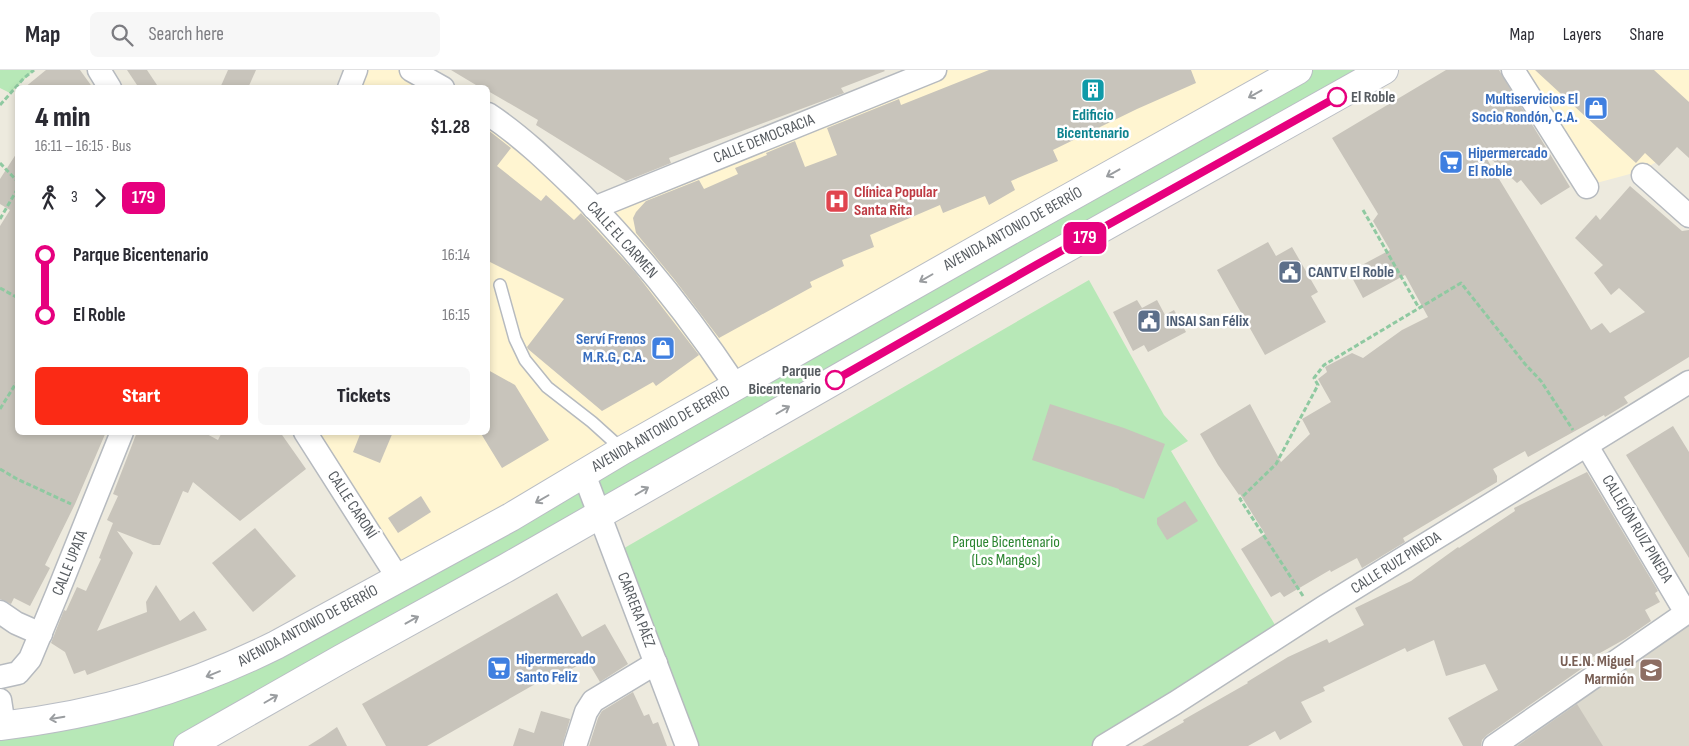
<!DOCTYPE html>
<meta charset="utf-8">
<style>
body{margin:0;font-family:"Sofia Sans Condensed",sans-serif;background:#f7f7f7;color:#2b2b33;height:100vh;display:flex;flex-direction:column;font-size:19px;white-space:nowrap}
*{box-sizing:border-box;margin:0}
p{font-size:16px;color:#7c7c81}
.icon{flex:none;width:28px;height:28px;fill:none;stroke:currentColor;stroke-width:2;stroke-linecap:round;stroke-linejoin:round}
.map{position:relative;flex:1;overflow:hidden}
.drawer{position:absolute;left:15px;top:15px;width:475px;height:350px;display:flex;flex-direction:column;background:#fff;border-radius:8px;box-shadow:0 2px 8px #0003}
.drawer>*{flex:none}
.badge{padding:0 10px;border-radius:8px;font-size:18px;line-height:32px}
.map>.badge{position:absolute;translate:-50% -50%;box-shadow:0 0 0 2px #fff}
.legs{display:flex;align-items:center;gap:8px;height:55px;padding:0 20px;font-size:16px}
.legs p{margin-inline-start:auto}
.head{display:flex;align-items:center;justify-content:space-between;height:85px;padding:0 20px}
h1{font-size:28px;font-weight:800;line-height:38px}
.action{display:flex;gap:10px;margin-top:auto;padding:10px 20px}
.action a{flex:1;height:58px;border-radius:8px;background:#fb2a15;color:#fff;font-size:20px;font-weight:800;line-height:58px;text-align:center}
.action a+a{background:#f7f7f7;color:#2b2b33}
ul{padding:0 20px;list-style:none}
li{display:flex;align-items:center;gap:18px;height:60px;font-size:19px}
li i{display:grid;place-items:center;width:8px;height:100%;margin:0 6px;background:currentColor}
li i::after{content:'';width:12px;height:12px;margin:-6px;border:4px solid;border-radius:50%;background:#fff}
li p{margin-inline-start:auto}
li:first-child i{background:linear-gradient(#0000 50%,currentColor 0)}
li:last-child i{background:linear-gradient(currentColor 50%,#0000 0)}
header{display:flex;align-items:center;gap:30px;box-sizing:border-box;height:70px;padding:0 25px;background:#fff;border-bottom:1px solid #e1e1e2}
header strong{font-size:24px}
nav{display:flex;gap:28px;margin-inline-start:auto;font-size:18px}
.search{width:350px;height:45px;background:#f7f7f7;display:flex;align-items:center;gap:12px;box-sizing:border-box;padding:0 18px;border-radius:8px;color:#7c7c81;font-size:19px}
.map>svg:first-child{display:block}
.commercial{fill:#fff5d1}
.education{fill:#dcd9cd}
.green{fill:#b7e8b7}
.building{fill:#c8c4bb}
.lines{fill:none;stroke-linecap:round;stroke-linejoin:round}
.lane-casing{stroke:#b6babf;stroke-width:14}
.street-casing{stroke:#b6babf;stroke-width:25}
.secondary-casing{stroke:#b9bdc4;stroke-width:30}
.path{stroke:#8fc9a1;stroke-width:3;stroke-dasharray:5 2.5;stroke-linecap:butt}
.lane{stroke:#fff;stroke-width:11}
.street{stroke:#fff;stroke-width:22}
.secondary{stroke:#fff;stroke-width:28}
.oneway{stroke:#9a9da0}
.line-1-casing{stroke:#fff;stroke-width:11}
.line-1{stroke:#e6007e;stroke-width:8}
.stop-1-dot{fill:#fff;stroke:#e6007e;stroke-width:2.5}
.labels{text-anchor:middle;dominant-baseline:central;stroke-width:5;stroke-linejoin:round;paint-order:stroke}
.stop-label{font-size:16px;font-weight:bold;fill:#575c61;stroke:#fff;text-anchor:start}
.shop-label{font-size:16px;font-weight:bold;fill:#366cbe;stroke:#fff;text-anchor:end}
.culture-label{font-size:16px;font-weight:bold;fill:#0d838f;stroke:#fff}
.street-label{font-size:16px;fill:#575c61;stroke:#fff}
.health-label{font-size:16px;font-weight:bold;fill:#be3a42;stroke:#fff;text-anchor:start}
.service-label{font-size:16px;font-weight:bold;fill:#4e5e75;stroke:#fff;text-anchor:start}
.park-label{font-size:16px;fill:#2b8530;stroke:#fff}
.education-label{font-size:16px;font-weight:bold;fill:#785e54;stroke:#fff;text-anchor:end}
</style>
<header>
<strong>Map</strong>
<div class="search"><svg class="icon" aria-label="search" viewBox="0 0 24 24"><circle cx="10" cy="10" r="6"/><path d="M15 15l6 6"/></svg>Search here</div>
<nav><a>Map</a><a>Layers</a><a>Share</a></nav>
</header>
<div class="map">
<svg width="1689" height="676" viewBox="0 0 1689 676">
<rect width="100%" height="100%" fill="#edeade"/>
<!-- commercial -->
<g class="commercial">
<path d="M356,0H411L443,18H349Z"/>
<path d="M935,0H1298L398,508L305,363L488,362V44L595,138Z"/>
<path d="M1517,0H1689V58L1658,91L1641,101L1589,115Z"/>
</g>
<!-- education -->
<path class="education" d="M1689,549V676H1501Z"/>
<!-- green -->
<g class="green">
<path d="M0,0H34L10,23L0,18Z"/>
<path d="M1298,0H1384L197,676H0V656L166,621Z"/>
<path d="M1089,210L1164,345L1188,371L1171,381L1281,565L1104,676H687L614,484Z"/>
</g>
<!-- building -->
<g class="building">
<path d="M46,0H80L93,18H24Z"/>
<path d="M127,0H147L159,18H139Z"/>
<path d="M228,0H256L248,18H220Z"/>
<path d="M451,0H884L885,1L841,18L844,23L669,88L671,93L626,111L536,55L538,50L488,21V18H481Z"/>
<path d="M989,0H1191L1196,13L1137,39L1053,80L1058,91L1011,111L1015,120L989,135L985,126L943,143L940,135L870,165L874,177L842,190L844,196L810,212L812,217L719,268L674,209L636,163L633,148L636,142L646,131L699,110L704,119L738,104L735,98L767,85L766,83L795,71L805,97L837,85L827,58L899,29L901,35Z"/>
<path d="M1446,0H1499L1570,117L1541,135L1521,110L1517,113L1487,85L1485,86L1591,260L1602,253L1610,263L1645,242L1619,218L1611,225L1594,203L1603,195L1575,168L1596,145L1600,150L1630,116L1682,161L1689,160V287L1624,327L1628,333L1605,347L1604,345L1528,387L1525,381L1493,399L1497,406V412L1403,468L1405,472L1362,498L1357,488L1331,502L1330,500L1284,527L1280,522L1271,527L1241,479L1265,464L1240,424L1239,425L1218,395L1200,364L1250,334L1281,392L1310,364L1302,349L1331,332L1318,309L1327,302L1325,297L1352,283L1363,288L1402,260L1428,247L1405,205L1363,228L1349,202L1390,180L1373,151L1378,144L1332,68Z"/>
<path d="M1535,0H1654L1689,32V88L1677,77L1659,96L1645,83L1636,93Z"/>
<path d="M488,60L511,78L497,96L541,131L546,125L574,150L581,143L635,202L699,285L656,316L653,312L602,341L528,279L527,277L564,229L488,191Z"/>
<path d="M18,81V362H106L75,434L45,495L50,498L30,536L14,528L11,534L0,529V156L10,140L0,134V109Z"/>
<path d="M1268,172L1276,186L1292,177L1318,222L1311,226L1326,252L1265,285L1217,200Z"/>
<path d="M1137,230L1142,238L1157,230L1165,245L1174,240L1186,262L1148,282L1144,275L1133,281L1113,242Z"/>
<path d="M488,300L515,315L549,370L502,398L480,362H488Z"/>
<path d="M1050,334L1124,358L1165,374L1144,429L1119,420V419L1032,390Z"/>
<path d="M1673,356L1689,382V488L1626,385Z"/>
<path d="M137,362H203L218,370L222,362H280L306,399L240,451L193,412L188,423L183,421L160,475H153L117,461L133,483L97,561L147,542L146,532L156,515L180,551L194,541L207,560L87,605L85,600L74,604L65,582L51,573L64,540L66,541L77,517L86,521L101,489L99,488L113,453L107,450L118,426L113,424Z"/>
<path d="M361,362H393L380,393L353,382Z"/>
<path d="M1587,402L1658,521L1655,523L1660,532L1645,540L1651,551L1625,569L1582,593L1584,597L1487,665L1482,670L1481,676H1463L1448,648L1498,620L1485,594L1446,606L1434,570L1407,582L1405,578L1323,617L1325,621L1301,632L1312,652L1280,670L1275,661L1248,676H1142L1184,652L1183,650L1248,613L1247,612L1288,587L1327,569L1329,573L1364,555L1355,538L1411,511L1458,477L1459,478L1515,441L1514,438Z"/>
<path d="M421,426L431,442L398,463L388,448Z"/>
<path d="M1185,431L1198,451L1167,470L1157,454V448Z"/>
<path d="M255,458L296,506L253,542L212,493Z"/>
<path d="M557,523L582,567L605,554L628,594L600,612L587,590L549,612L551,605L427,676H386L362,634Z"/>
<path d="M633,622L644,646L649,644L653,654L658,652L667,676H589L598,648L602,641Z"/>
<path d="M1577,634L1603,676H1517Z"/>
<path d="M541,641L570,649L562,676H513L519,658L534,663Z"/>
<path d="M337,657L347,676H308L324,666Z"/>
</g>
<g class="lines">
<!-- lane casing -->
<g class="lane-casing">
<path id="lane" d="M500,215L515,269L525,290L547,317L592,352L623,380"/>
</g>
<!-- street casing -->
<g class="street-casing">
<g id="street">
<path d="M99,0L110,18"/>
<path d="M411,0L443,18"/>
<path d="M1513,0L1587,117"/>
<path d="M349,18L356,0"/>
<path d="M488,44C523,67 553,97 583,126C641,185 690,247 736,316"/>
<path d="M1643,105L1689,146"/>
<path d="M594,138L935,0"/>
<path d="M305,362L398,508"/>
<path d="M584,404L687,676"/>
<path d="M0,542L16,553L41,564"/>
<path d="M0,607L18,603L30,589L57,524L122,362"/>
<path d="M0,630L4,656"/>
<path d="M575,676L586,642L593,631L656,593"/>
<path d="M1104,676L1175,633L1324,537L1689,312"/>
<path d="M1494,676L1686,543L1587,376"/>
</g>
</g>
<!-- secondary casing -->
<g class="secondary-casing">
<g id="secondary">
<path d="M0,656C101,644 185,620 276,575L511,447L623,380L1013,159L1298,0"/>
<path d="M188,676L341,589L506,498L1036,195L1384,0"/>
</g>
</g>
<!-- path -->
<g class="path">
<path d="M0,35L24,8L34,0"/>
<path d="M0,93L18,112"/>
<path d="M1363,140L1419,238"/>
<path d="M0,149L18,118"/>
<path d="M0,218L18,228"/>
<path d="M0,339L18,310"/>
<path d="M0,399L17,409L71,434"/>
<path d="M1303,526L1240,429L1276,394L1318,315L1314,308L1324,295L1461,213L1525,294L1541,311L1573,360"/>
</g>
<!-- lane -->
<use href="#lane" class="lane"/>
<!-- street -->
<use href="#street" class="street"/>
<!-- secondary -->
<use href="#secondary" class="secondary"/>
</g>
<!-- one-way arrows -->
<defs><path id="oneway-shaft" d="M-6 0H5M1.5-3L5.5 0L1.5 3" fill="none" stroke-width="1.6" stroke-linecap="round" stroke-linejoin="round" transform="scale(1.25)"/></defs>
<g class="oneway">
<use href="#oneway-shaft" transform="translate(1255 24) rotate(151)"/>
<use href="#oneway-shaft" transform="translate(1113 103) rotate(151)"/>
<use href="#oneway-shaft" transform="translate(926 208) rotate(150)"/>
<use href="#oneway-shaft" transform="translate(783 340) rotate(-30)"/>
<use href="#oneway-shaft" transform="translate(642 421) rotate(-30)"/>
<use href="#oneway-shaft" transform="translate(542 429) rotate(150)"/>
<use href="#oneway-shaft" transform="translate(412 550) rotate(-29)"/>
<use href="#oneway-shaft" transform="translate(213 604) rotate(158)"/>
<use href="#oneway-shaft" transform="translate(271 629) rotate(-30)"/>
<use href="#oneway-shaft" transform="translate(57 648) rotate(170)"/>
</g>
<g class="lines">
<!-- line-1 casing -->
<g class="line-1-casing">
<path id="line-1" d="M835,310L1036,195L1337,27"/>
</g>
<!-- line-1 -->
<use href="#line-1" class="line-1"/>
</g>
<!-- icons -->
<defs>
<g id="building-square" transform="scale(1.25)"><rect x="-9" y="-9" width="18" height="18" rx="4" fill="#0f9aa8" stroke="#fff"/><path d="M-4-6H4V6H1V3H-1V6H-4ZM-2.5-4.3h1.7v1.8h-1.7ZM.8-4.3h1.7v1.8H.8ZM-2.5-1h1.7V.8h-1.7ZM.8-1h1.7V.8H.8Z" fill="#fff"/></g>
<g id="shop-square" transform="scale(1.25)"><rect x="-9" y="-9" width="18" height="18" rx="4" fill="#3f7fe0" stroke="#fff"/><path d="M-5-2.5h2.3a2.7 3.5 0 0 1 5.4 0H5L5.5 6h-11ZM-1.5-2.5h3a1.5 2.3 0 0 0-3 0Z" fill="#fff"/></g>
<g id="supermarket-square" transform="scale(1.25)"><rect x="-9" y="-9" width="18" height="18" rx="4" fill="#3f7fe0" stroke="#fff"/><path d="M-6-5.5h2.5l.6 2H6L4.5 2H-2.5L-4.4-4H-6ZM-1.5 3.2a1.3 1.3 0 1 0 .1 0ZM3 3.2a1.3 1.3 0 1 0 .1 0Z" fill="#fff"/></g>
<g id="hospital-square" transform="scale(1.25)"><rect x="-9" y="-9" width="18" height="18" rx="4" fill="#e0444e" stroke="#fff"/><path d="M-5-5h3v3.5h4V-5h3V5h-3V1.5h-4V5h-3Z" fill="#fff"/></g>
<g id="civic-square" transform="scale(1.25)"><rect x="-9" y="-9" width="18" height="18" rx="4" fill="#5c6f8a" stroke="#fff"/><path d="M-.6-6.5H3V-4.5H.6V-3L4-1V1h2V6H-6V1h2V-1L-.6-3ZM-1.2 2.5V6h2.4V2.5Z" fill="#fff"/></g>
<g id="school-square" transform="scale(1.25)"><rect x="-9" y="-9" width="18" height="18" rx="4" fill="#8d6e63" stroke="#fff"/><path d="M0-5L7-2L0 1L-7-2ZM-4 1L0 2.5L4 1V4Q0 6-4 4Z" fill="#fff"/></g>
</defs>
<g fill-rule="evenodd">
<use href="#building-square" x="1093" y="20"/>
<use href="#shop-square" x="1596" y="38"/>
<use href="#supermarket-square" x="1451" y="92"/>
<use href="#hospital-square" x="837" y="131"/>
<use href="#civic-square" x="1290" y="202"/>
<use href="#civic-square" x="1149" y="251"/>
<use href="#shop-square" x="663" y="278"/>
<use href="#supermarket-square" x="499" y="598"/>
<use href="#school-square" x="1651" y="600"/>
</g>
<!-- markers -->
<g class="stop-1-dot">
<circle cx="1337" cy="27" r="9"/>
<circle cx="835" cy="310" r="9"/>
</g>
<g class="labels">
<!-- stop labels -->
<g class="stop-label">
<text x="1351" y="27">El Roble</text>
<text x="821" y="301" text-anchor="end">Parque<tspan x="821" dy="18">Bicentenario</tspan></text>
</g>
<!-- shop labels -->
<g class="shop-label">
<text x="1578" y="29">Multiservicios El<tspan x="1578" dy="18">Socio Rondón, C.A.</tspan></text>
<text x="1468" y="83" text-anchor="start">Hipermercado<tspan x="1468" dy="18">El Roble</tspan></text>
<text x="646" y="269">Serví Frenos<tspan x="646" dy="18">M.R.G, C.A.</tspan></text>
<text x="516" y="589" text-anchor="start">Hipermercado<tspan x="516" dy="18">Santo Feliz</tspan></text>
</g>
<!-- culture labels -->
<g class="culture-label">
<text x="1093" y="45">Edificio<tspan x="1093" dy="18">Bicentenario</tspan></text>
</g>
<!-- street labels -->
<g class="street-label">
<text transform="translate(764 69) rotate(-22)">CALLE DEMOCRACIA</text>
<text transform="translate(1013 159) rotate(-29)">AVENIDA ANTONIO DE BERRÍO</text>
<text transform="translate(622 170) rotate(48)">CALLE EL CARMEN</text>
<text transform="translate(661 359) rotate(-30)">AVENIDA ANTONIO DE BERRÍO</text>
<text transform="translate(352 435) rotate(57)">CALLE CARONÍ</text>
<text transform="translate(1637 459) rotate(59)">CALLEJÓN RUIZ PINEDA</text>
<text transform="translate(70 493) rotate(-68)">CALLE UPATA</text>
<text transform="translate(1396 493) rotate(-32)">CALLE RUIZ PINEDA</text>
<text transform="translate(636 540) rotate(69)">CARRERA PÁEZ</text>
<text transform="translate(308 556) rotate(-28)">AVENIDA ANTONIO DE BERRÍO</text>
</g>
<!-- health labels -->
<g class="health-label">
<text x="854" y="122">Clínica Popular<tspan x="854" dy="18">Santa Rita</tspan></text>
</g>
<!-- service labels -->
<g class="service-label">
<text x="1308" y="202">CANTV El Roble</text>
<text x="1166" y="251">INSAI San Félix</text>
</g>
<!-- park labels -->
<g class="park-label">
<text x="1006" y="472">Parque Bicentenario<tspan x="1006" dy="18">(Los Mangos)</tspan></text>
</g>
<!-- education labels -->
<g class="education-label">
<text x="1634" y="591">U.E.N. Miguel<tspan x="1634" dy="18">Marmión</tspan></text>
</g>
</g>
</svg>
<b class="badge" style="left:1085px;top:168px;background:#e6007e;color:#fff">179</b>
<section class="drawer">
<div class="head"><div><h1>4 min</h1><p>16:11 – 16:15 · Bus</p></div><b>$1.28</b></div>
<div class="legs"><svg class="icon" aria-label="walk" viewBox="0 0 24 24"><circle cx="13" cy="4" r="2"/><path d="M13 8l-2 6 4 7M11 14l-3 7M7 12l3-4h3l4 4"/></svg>3<svg class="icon" aria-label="forward" viewBox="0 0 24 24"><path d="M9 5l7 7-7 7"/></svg><b class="badge" style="background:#e6007e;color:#fff">179</b></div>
<ul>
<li><i style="color:#e6007e"></i><b>Parque Bicentenario</b><p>16:14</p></li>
<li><i style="color:#e6007e"></i><b>El Roble</b><p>16:15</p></li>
</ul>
<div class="action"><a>Start</a><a>Tickets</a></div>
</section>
</div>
